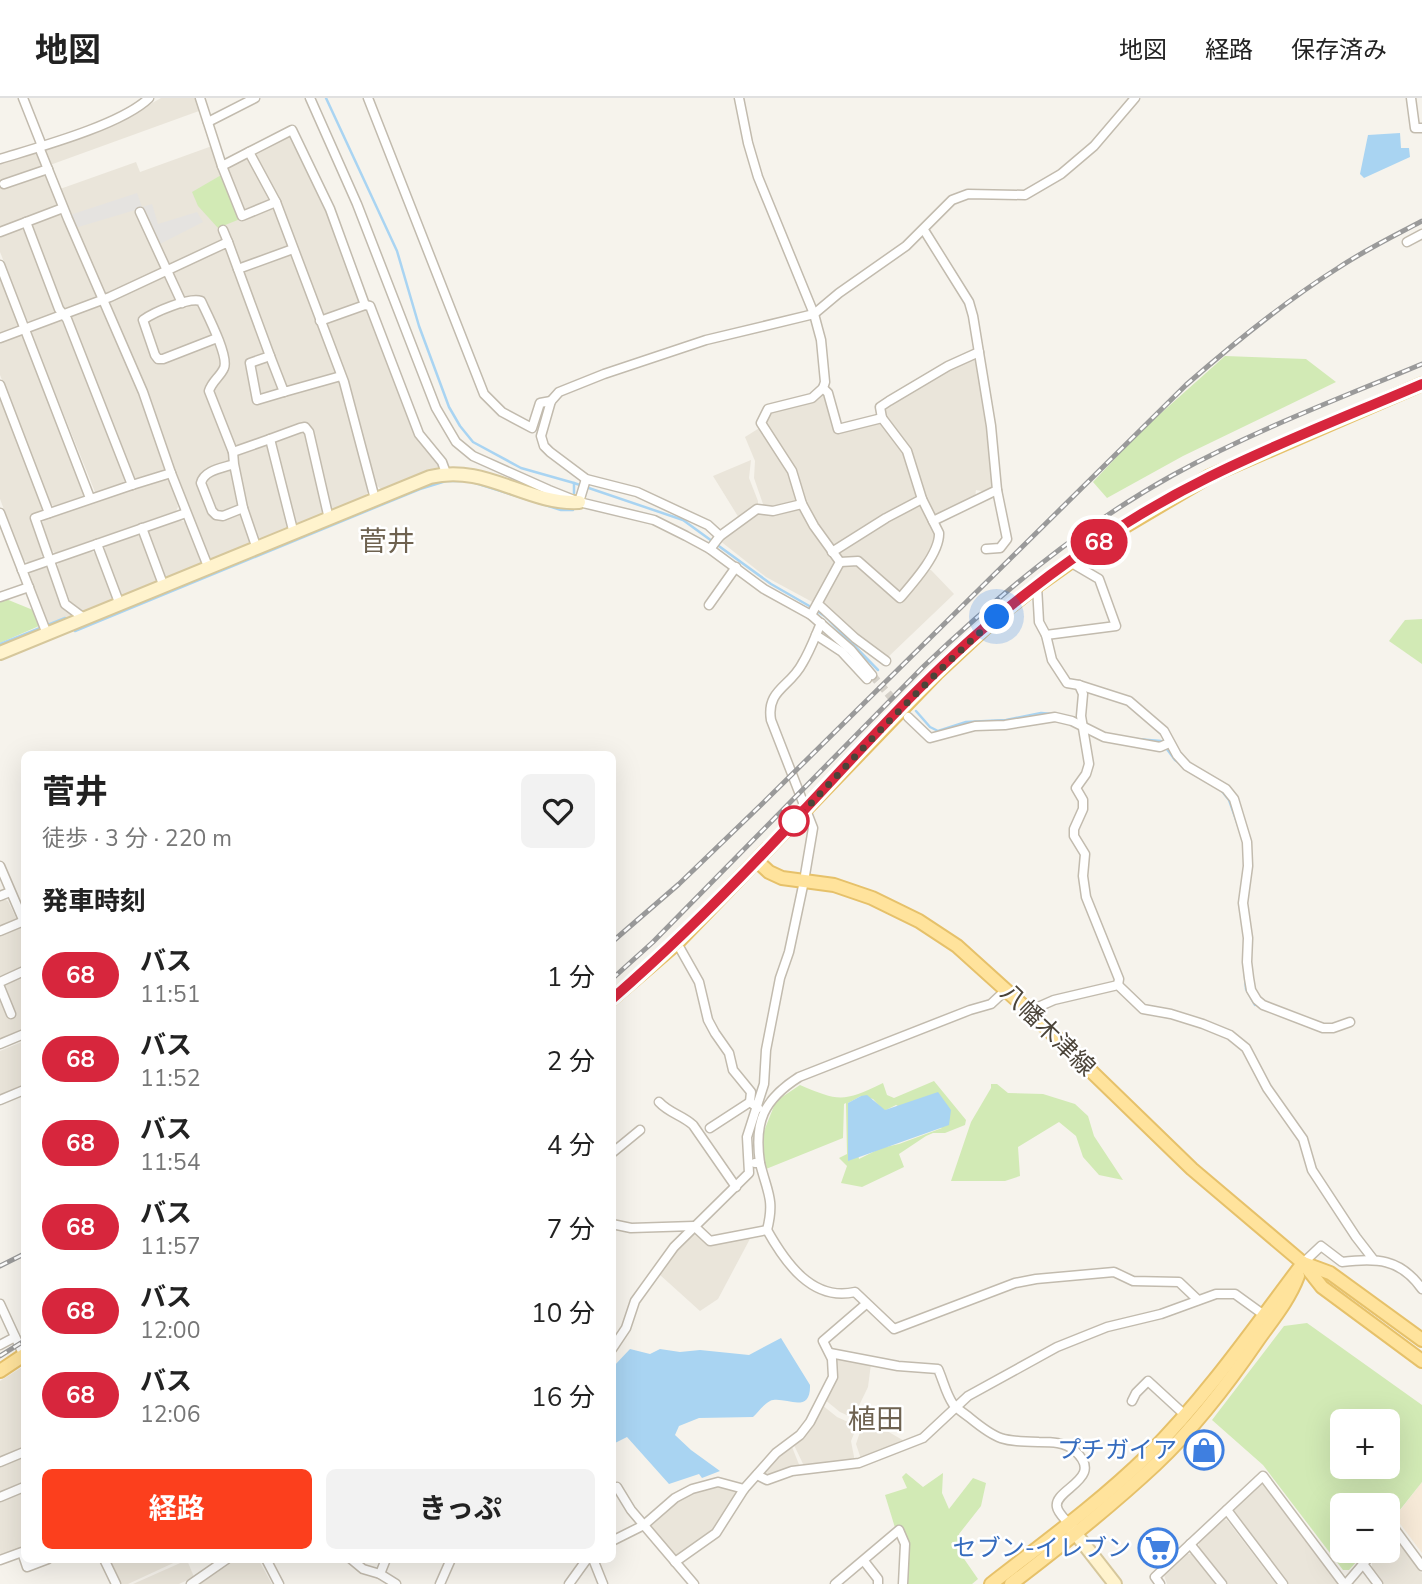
<!DOCTYPE html>
<html lang="ja">
<meta charset="utf-8">
<style>
body{margin:0;font-family:"Nunito Sans","Noto Sans JP",sans-serif;background:#f2f2f2;color:#222;height:100vh;display:flex;flex-direction:column;font-size:26px;white-space:nowrap}
*{box-sizing:border-box;margin:0}
p{font-size:23px;color:#767676}
.icon{flex:none;width:38px;height:38px;fill:none;stroke:currentColor;stroke-width:2;stroke-linecap:round;stroke-linejoin:round}
.map{position:relative;flex:1;overflow:hidden}
.side{position:absolute;left:21px;top:653px;width:595px;height:812px;display:flex;flex-direction:column;background:#fff;border-radius:10px;box-shadow:0 7px 28px #0002}
.side>*{flex:none}
.badge{padding:0 14px;border-radius:23px;font-size:24px;line-height:46px}
.fabs{position:absolute;left:1330px;top:1311px;display:grid;gap:14px}
.fabs a{display:grid;place-items:center;width:70px;height:70px;border-radius:10px;background:#fff;box-shadow:0 7px 28px #0002;font-size:35px}
.you{position:absolute;width:35px;height:35px;margin:-18px;border:5px solid #fff;border-radius:50%;background:#1a73e8;box-shadow:0 0 0 10px #1a73e833}
.map>.badge{position:absolute;translate:-50% -50%;box-shadow:0 0 0 4px #fff}
h2{padding:0 21px;font-size:26px;line-height:63px}
.round{display:grid;place-items:center;flex:none;width:74px;height:74px;border-radius:10px;background:#f2f2f2}
.summary{display:flex;align-items:center;justify-content:space-between;height:119px;padding:0 21px}
h1{font-size:33px;font-weight:700;line-height:52px}
.cta{display:flex;gap:14px;margin-top:auto;padding:14px 21px}
.cta a{flex:1;height:80px;border-radius:10px;background:#fc3f1d;color:#fff;font-size:28px;font-weight:700;line-height:80px;text-align:center}
.cta a+a{background:#f2f2f2;color:#222}
ul{padding:0;list-style:none}
li{display:flex;align-items:center;gap:21px;height:84px;padding:0 21px}
li div{flex:1}
li b{display:block;font-size:26px}
li em{font-style:normal}
li .badge{min-width:77px;font-weight:700;text-align:center}
header{display:flex;align-items:center;gap:42px;box-sizing:border-box;height:98px;padding:0 35px;background:#fff;border-bottom:2px solid #e0e0e0}
header strong{font-size:33px}
nav{display:flex;gap:38px;margin-inline-start:auto;font-size:24px}
.map>svg:first-child{display:block}
.residential{fill:#eae5da}
.commercial{fill:#f7ead8}
.green{fill:#d2eab5;fill-rule:evenodd}
.parking{fill:#e5e3e0}
.water{fill:#a9d4f2}
.lines{fill:none;stroke-linecap:round;stroke-linejoin:round}
.stream{stroke:#a9d4f2;stroke-width:2.5}
.street-tunnel{stroke:#d4d0c8;stroke-width:8;stroke-dasharray:8 4;stroke-linecap:butt}
.street-casing{stroke:#c2bbae;stroke-width:11}
.secondary-casing{stroke:#d6c79b;stroke-width:16}
.primary-casing{stroke:#e6c16a;stroke-width:16}
.street{stroke:#fff;stroke-width:8}
.secondary{stroke:#fff3cd;stroke-width:12}
.primary{stroke:#ffe39c;stroke-width:12}
.rail-casing{stroke:#9a9a9a;stroke-width:5}
.rail{stroke:#fff;stroke-width:2.5;stroke-dasharray:8;stroke-linecap:butt}
.line-casing{stroke:#fff;stroke-width:16}
.line{stroke:#d7263d;stroke-width:10}
.walk{stroke:#4b4439;stroke-width:7;stroke-dasharray:0 12.6}
.stop-dot{fill:#fff;stroke:#d7263d;stroke-width:3.5}
.labels{text-anchor:middle;dominant-baseline:central;stroke-width:5;stroke-linejoin:round;paint-order:stroke}
.street-label{font-size:24px;fill:#4b4439;stroke:#fff}
.shop-label{font-size:24px;fill:#366cbe;stroke:#fff;text-anchor:end}
.quarter-label{font-size:28px;fill:#6e6250;stroke:#fff}
</style>
<header>
<strong>地図</strong>
<nav><a>地図</a><a>経路</a><a>保存済み</a></nav>
</header>
<div class="map">
<svg width="1422" height="1486" viewBox="0 0 1422 1486">
<rect width="100%" height="100%" fill="#f6f3ec"/>
<!-- residential -->
<g class="residential">
<path d="M161,0H195L199,13L50,67L45,53L47,50L123,22Z"/>
<path d="M286,38L293,40L327,111L360,202L358,206L328,218L322,214L278,101L255,57L257,53Z"/>
<path d="M212,48L240,121L270,110L274,112L289,146L286,150L244,165L239,163L229,139L108,195L104,194L60,91L136,64L140,74Z"/>
<path d="M35,54L38,55L57,105L56,109L0,131V65Z"/>
<path d="M245,60L250,61L270,99L268,104L245,113L227,72L230,67Z"/>
<path d="M57,116L62,118L96,196L95,200L68,211L62,208L32,130L34,125Z"/>
<path d="M20,131L25,133L56,212L54,216L32,224L27,222L0,154V138Z"/>
<path d="M224,150L228,152L265,254L246,264L255,306L336,282L340,285L368,393L366,397L213,463L208,460L180,388L147,293L110,208L112,203Z"/>
<path d="M286,156L291,158L336,273L334,277L289,290L284,287L243,176L246,172Z"/>
<path d="M0,178L19,226L17,230L0,236Z"/>
<path d="M98,206L102,208L138,292L166,368L163,373L138,382L132,379L71,221L72,216Z"/>
<path d="M363,210L368,211L413,330L440,369L381,391L375,386L326,230L329,223Z"/>
<path d="M61,221L126,380L123,385L95,394L31,235L33,231Z"/>
<path d="M19,237L23,239L85,394L83,398L54,408L50,406L0,277V244Z"/>
<path d="M976,258L994,385L990,392L986,394L976,392L975,400L936,418L933,412L930,413L924,398L915,365L885,322L883,309Z"/>
<path d="M266,263L269,265L279,290L277,293L263,298L260,296L254,270L255,267Z"/>
<path d="M823,295L827,297L837,333L862,329L881,322L905,354L921,400L832,451L817,429L764,324L770,313Z"/>
<path d="M0,296L43,409L41,413L30,418L43,456L40,461L30,465L23,462L0,401Z"/>
<path d="M761,329L791,380L798,405L782,410L764,409L754,380L755,363L745,339Z"/>
<path d="M751,362L749,380L758,403V408L739,420L713,378Z"/>
<path d="M166,379L170,382L174,395L178,409L176,413L55,455L51,452L42,426L44,422Z"/>
<path d="M922,403L937,439L925,467L900,497L858,461L839,459L835,453Z"/>
<path d="M802,410L835,462L836,468L816,506L766,479L719,442L758,413Z"/>
<path d="M179,422L185,424L202,463L200,469L170,481L164,479L148,436L150,431Z"/>
<path d="M137,437L141,438L157,482L154,487L125,499L121,496L104,453L106,448Z"/>
<path d="M90,453L95,455L113,500L111,505L86,515L70,503L57,469L59,464Z"/>
<path d="M857,465L901,502L927,472H931L954,496L887,560L855,538L819,506L841,466Z"/>
<path d="M44,469L49,471L62,508L76,519L54,530L47,526L29,479L31,473Z"/>
<path d="M3,801L8,803L24,837V868L0,878V802Z"/>
<path d="M24,877V933L0,943V888Z"/>
<path d="M24,943V988L0,998V953Z"/>
<path d="M695,1134L710,1146L752,1137L718,1201L700,1213L659,1176L676,1152Z"/>
<path d="M833,1258L871,1266L868,1289L853,1320L840,1314L824,1301Z"/>
<path d="M24,1268V1352L0,1363V1283Z"/>
<path d="M822,1307L837,1319L857,1328L851,1343L855,1364L804,1368L794,1347L803,1340Z"/>
<path d="M863,1325L887,1333L906,1344L861,1361L856,1346Z"/>
<path d="M789,1349H792L800,1369L769,1379L762,1375L777,1358Z"/>
<path d="M24,1355V1387L0,1396V1365Z"/>
<path d="M1258,1386H1264L1338,1486H1288L1233,1415L1234,1410Z"/>
<path d="M715,1389L742,1390L729,1421L676,1461L650,1429L684,1397Z"/>
<path d="M24,1393V1458L0,1461V1403Z"/>
<path d="M1222,1421L1227,1422L1276,1486H1227L1199,1450V1443Z"/>
<path d="M1396,1440L1422,1475V1486H1383L1372,1471V1463L1381,1453L1388,1452V1444L1390,1441Z"/>
<path d="M1186,1456H1192L1216,1486H1167L1164,1477Z"/>
<path d="M108,1461H182L128,1486H119Z"/>
<path d="M237,1461H258L272,1486H200Z"/>
<path d="M187,1462L194,1479L179,1486H133Z"/>
</g>
<!-- commercial -->
<path class="commercial" d="M1422,1384V1455L1395,1419Z"/>
<!-- green -->
<g class="green">
<path d="M223,76L240,121L218,130L198,108L192,94Z"/>
<path d="M1225,258L1306,261L1336,284L1183,358L1107,400L1093,384L1141,333Z"/>
<path d="M6,501L33,512L39,528L0,545V503Z"/>
<path d="M1422,521V566L1389,543L1405,522Z"/>
<path d="M934,983L966,1022L965,1027L945,1035H933L926,1038L899,1056L904,1069L862,1089L841,1085L847,1068L839,1060L847,1056L846,1005L844,1006L843,1040L766,1071L763,1067L760,1043L776,1003L800,987C840,1004 843,1004 883,985L887,997L894,1000ZM861,998L873,1001L884,1013L896,1007L942,1030L899,1046L881,1050L859,1061L848,1005Z"/>
<path d="M991,986H997L1008,995L1043,996L1075,1006L1088,1018L1094,1038L1123,1082L1099,1077L1083,1059L1076,1038L1059,1024L1018,1049L1020,1078L1005,1083H951L971,1024L991,990Z"/>
<path d="M1307,1225L1422,1307V1384L1388,1427V1407H1342V1452L1366,1453L1349,1472H1343L1263,1367L1212,1322L1284,1228ZM1342,1323H1388V1368H1342Z"/>
<path d="M906,1375L923,1389L943,1375L942,1395L949,1411L973,1380L986,1385L981,1408L959,1436L960,1455L978,1481L972,1486H905L904,1459L885,1397L907,1390L902,1379Z"/>
</g>
<!-- parking -->
<path class="parking" d="M137,95L142,109L152,106L158,126L197,114L203,124L158,147L142,110L75,130L70,117Z"/>
<!-- water -->
<g class="water">
<path d="M1400,35L1401,50H1409L1410,59L1364,80L1360,76L1368,37Z"/>
<path d="M938,994L951,1012L949,1027L848,1063V1005L861,998L867,997L885,1012Z"/>
<path d="M781,1240L810,1287C811,1318 784,1297 770,1303C764,1306 758,1314 753,1319L699,1320L679,1328L675,1337L691,1352L720,1373L702,1380L699,1376L669,1386L627,1339L613,1346V1269L630,1251L650,1256L660,1251L680,1254L700,1252L749,1257Z"/>
</g>
<g class="lines">
<!-- stream -->
<g class="stream">
<path d="M326,0L397,153L419,228L449,309L460,328L473,344L521,370L574,385L683,422L771,486L811,509"/>
<path d="M472,384L561,412H573"/>
<path d="M574,395V385"/>
<path d="M817,513L826,519L878,572"/>
<path d="M73,530L75,533L420,391L446,383H463"/>
<path d="M0,546L65,520L67,522"/>
<path d="M916,613L930,629L938,633L966,624L1006,622L1041,615L1053,616"/>
<path d="M1136,641L1161,643L1175,662L1181,666"/>
<path d="M1197,678L1216,689"/>
<path d="M1221,692L1229,702L1239,730"/>
<path d="M1241,816L1243,830"/>
<path d="M1244,864L1246,891L1255,907"/>
</g>
<!-- street-tunnel -->
<path class="street-tunnel" d="M872,577L904,614"/>
<!-- street casing -->
<g class="street-casing">
<g id="street">
<path d="M23,0L42,48"/>
<path d="M200,0L222,68L249,54"/>
<path d="M310,0L357,106L436,310L456,344L473,358L549,392L579,404L654,422L686,438L710,451L764,491L811,517L851,552L872,577"/>
<path d="M368,0L484,296L502,314L532,330L540,305L551,303"/>
<path d="M739,0L748,45L758,79L814,216L821,242L825,284L823,290L828,295L838,331L882,320L907,353L922,401L939,435C940,455 913,485 900,500L858,463L840,464"/>
<path d="M1411,0L1415,30H1422"/>
<path d="M208,24L255,0"/>
<path d="M39,49L68,121L143,294L171,375L209,471"/>
<path d="M0,61C39,49 121,27 149,0"/>
<path d="M222,68L242,118L276,104L344,284L375,401"/>
<path d="M4,86L48,71"/>
<path d="M276,104L249,54L292,32L330,111L365,207"/>
<path d="M140,114L182,205"/>
<path d="M26,124L59,211L67,221L132,387L171,375"/>
<path d="M223,132L228,144"/>
<path d="M924,132L969,204L973,218L991,328L997,392L933,423"/>
<path d="M0,134L63,110"/>
<path d="M1407,144L1422,136"/>
<path d="M0,167L90,400"/>
<path d="M238,171L293,151"/>
<path d="M320,223L365,207L370,208L419,336L442,364L446,375"/>
<path d="M0,240L110,199L228,144L270,258L250,265L257,302L284,294"/>
<path d="M217,240L163,261H158L155,257L143,222C154,214 189,199 201,203C207,216 229,258 224,270C220,279 212,283 209,293L233,354L234,366C223,370 204,372 201,385L212,413L216,417L223,418L243,410L234,366"/>
<path d="M270,258L284,294L341,278"/>
<path d="M0,287L49,415"/>
<path d="M882,320L880,309L889,303L948,268L979,254"/>
<path d="M270,341L300,330L305,329L309,334L329,421"/>
<path d="M233,354L270,341L294,436"/>
<path d="M579,404L586,381"/>
<path d="M243,410L257,451"/>
<path d="M0,415L47,536"/>
<path d="M142,430L164,489"/>
<path d="M720,438L708,427L637,394L586,381L550,354L544,348L541,338L551,303L559,294L604,276L706,242L814,216L839,195L906,148L952,102L968,96L1025,97L1061,76L1094,48L1135,0"/>
<path d="M97,446L120,507"/>
<path d="M710,451L720,438L757,411L773,413L802,406"/>
<path d="M986,451L1000,450L1007,441L997,392"/>
<path d="M832,454L886,420L922,401"/>
<path d="M22,472L186,415"/>
<path d="M1037,488L1039,524L1046,537L1116,528L1099,481L1070,464"/>
<path d="M0,499L29,489"/>
<path d="M818,506L855,540L886,563"/>
<path d="M709,507L736,469"/>
<path d="M811,517L840,464L814,428L802,406L792,373L761,325L768,311L812,300L823,290"/>
<path d="M85,521L65,506L35,420L132,387"/>
<path d="M816,537L842,554L867,581"/>
<path d="M1046,537L1052,562L1067,585L1079,587L1129,603L1164,633L1177,657L1187,668L1226,691L1234,701L1247,744L1248,768L1243,805L1248,840L1247,864L1249,880L1251,892L1257,902L1263,907L1323,930H1333L1350,924"/>
<path d="M1079,587L1083,596L1081,618L1089,666L1086,676L1076,690L1083,702V711L1074,731V738L1085,756L1083,778L1086,799L1119,881L1118,887"/>
<path d="M908,619L930,640L975,628L1005,627L1055,619L1072,623L1104,639L1160,649L1169,645"/>
<path d="M0,768L24,824"/>
<path d="M0,798L10,794"/>
<path d="M0,833L24,823"/>
<path d="M677,845L699,884L708,922L715,935L729,955L733,972L751,994L750,1004L758,1010"/>
<path d="M0,884L24,873"/>
<path d="M0,889L11,916"/>
<path d="M1029,913L1054,902L1118,887L1143,911L1171,916L1203,926L1230,937L1246,950L1267,990L1303,1041L1312,1072L1356,1139L1373,1161"/>
<path d="M0,946L24,936"/>
<path d="M0,1002L24,992"/>
<path d="M659,1004C669,1015 682,1017 693,1027L736,1089"/>
<path d="M710,1030L750,1004"/>
<path d="M612,1055L640,1032"/>
<path d="M755,1065H760C767,1094 775,1101 767,1132"/>
<path d="M760,1065C754,1024 763,1002 799,979L970,912L991,906L1006,892"/>
<path d="M612,1126L631,1130L694,1128L710,1143L767,1132C785,1164 812,1204 855,1194L894,1231L1015,1185L1036,1181L1114,1174L1133,1183L1179,1184L1198,1202"/>
<path d="M1303,1165L1321,1148L1342,1164C1376,1160 1400,1160 1422,1191"/>
<path d="M0,1206L24,1258"/>
<path d="M0,1247L15,1239"/>
<path d="M612,1251L626,1230L635,1203L674,1149L749,1075L747,1039L764,986L766,952L780,880L789,854L804,783L813,730L771,622C766,592 790,589 802,566C810,553 815,539 821,525"/>
<path d="M830,1255L898,1268L938,1271C943,1282 946,1296 953,1306C957,1311 965,1316 970,1320C998,1343 1003,1343 1039,1344C1051,1344 1065,1344 1075,1353C1106,1381 1053,1391 1057,1409C1058,1415 1065,1421 1069,1426"/>
<path d="M1132,1303L1136,1295L1148,1283L1185,1317"/>
<path d="M0,1364L24,1354"/>
<path d="M757,1377L767,1382L792,1373L859,1365L923,1340L968,1298L1057,1249L1107,1229L1161,1216L1216,1196H1235L1264,1217"/>
<path d="M617,1389L631,1412L694,1486"/>
<path d="M0,1399L24,1389"/>
<path d="M1227,1412L1283,1486"/>
<path d="M1388,1437L1394,1430L1422,1468"/>
<path d="M612,1443L644,1427L675,1400L692,1391L718,1384L744,1391"/>
<path d="M1190,1446L1222,1486"/>
<path d="M104,1461L116,1486"/>
<path d="M266,1461L279,1486"/>
<path d="M351,1461L363,1471L380,1476L396,1486"/>
<path d="M593,1461L603,1486"/>
<path d="M0,1462L22,1454L27,1469L48,1461"/>
<path d="M864,1463L878,1481V1486"/>
<path d="M675,1464L716,1435L744,1391L776,1355L800,1337L810,1324L833,1279L832,1261L823,1243L866,1206"/>
<path d="M1363,1466L1378,1486"/>
<path d="M380,1476L386,1461"/>
<path d="M191,1486L227,1461"/>
<path d="M440,1486L451,1461"/>
<path d="M569,1486L587,1461"/>
<path d="M835,1486L899,1432L905,1446L903,1486"/>
<path d="M1160,1486L1155,1479L1263,1378L1344,1486"/>
<path d="M1346,1486L1375,1452"/>
</g>
</g>
<!-- secondary casing -->
<g class="secondary-casing">
<g id="secondary">
<path d="M0,555L430,379C485,365 527,407 579,404"/>
<path d="M1069,1427L1115,1486"/>
</g>
</g>
<!-- primary casing -->
<g class="primary-casing">
<g id="primary">
<path d="M757,763L769,774L782,780L834,787L872,800L919,823L957,848L1029,913L1192,1071L1303,1165L1322,1189L1422,1263"/>
<path d="M612,901L677,845L937,575L997,519L1031,492L1100,443L1210,378L1422,286"/>
<path d="M1303,1165L1330,1175L1422,1242"/>
<path d="M0,1273L24,1257"/>
<path d="M991,1486C1045,1444 1100,1404 1148,1357C1206,1299 1254,1230 1303,1165"/>
<path d="M1011,1486C1061,1448 1110,1409 1156,1366C1195,1329 1228,1286 1258,1242C1273,1221 1289,1202 1298,1178"/>
</g>
</g>
<!-- street -->
<use href="#street" class="street"/>
<!-- secondary -->
<use href="#secondary" class="secondary"/>
<!-- primary -->
<use href="#primary" class="primary"/>
<!-- rail casing -->
<g class="rail-casing">
<g id="rail">
<path d="M612,844L679,786L764,704L1186,287C1234,245 1284,204 1338,170C1365,152 1394,138 1422,123"/>
<path d="M612,881L653,844L924,568C1000,496 1081,428 1173,377C1253,333 1338,301 1422,266"/>
<path d="M0,1168L24,1156"/>
<path d="M0,1258L24,1243"/>
</g>
</g>
<!-- rail -->
<use href="#rail" class="rail"/>
</g>
<g class="lines">
<!-- line casing -->
<g class="line-casing">
<path id="line" d="M612,901C680,842 743,778 804,712C866,646 928,576 998,518C1062,465 1134,416 1209,379C1277,345 1352,316 1422,286"/>
</g>
<!-- line -->
<use href="#line" class="line"/>
<!-- walk -->
<path class="walk" d="M794,723L790,728C857,656 924,584 997,519"/>
</g>
<!-- icons -->
<defs>
<g id="shop-ring" transform="scale(2.0125)"><circle r="9.5" fill="#fff" stroke="#3f7fe0" stroke-width="1.5"/><path d="M-5-2.5h2.3a2.7 3.5 0 0 1 5.4 0H5L5.5 6h-11ZM-1.5-2.5h3a1.5 2.3 0 0 0-3 0Z" fill="#3f7fe0"/></g>
<g id="supermarket-ring" transform="scale(2.0125)"><circle r="9.5" fill="#fff" stroke="#3f7fe0" stroke-width="1.5"/><path d="M-6-5.5h2.5l.6 2H6L4.5 2H-2.5L-4.4-4H-6ZM-1.5 3.2a1.3 1.3 0 1 0 .1 0ZM3 3.2a1.3 1.3 0 1 0 .1 0Z" fill="#3f7fe0"/></g>
</defs>
<g fill-rule="evenodd">
<use href="#shop-ring" x="1204" y="1352"/>
<use href="#supermarket-ring" x="1158" y="1450"/>
</g>
<!-- markers -->
<circle class="stop-dot" cx="794" cy="723" r="14"/>
<g class="labels">
<!-- street labels -->
<g class="street-label">
<text transform="translate(1048 932) rotate(44)">八幡木津線</text>
</g>
<!-- shop labels -->
<g class="shop-label">
<text x="1177" y="1352">プチガイア</text>
<text x="1131" y="1450">セブン-イレブン</text>
</g>
<!-- quarter labels -->
<g class="quarter-label">
<text x="387" y="444">菅井</text>
<text x="876" y="1322">植田</text>
</g>
</g>
</svg>
<div class="fabs">
<a>+</a>
<a>−</a>
</div>
<div class="you" style="left:997px;top:519px"></div>
<b class="badge" style="left:1099px;top:444px;background:#d7263d;color:#fff">68</b>
<section class="side">
<div class="summary"><div><h1>菅井</h1><p>徒歩 · 3 分 · 220 m</p></div><a class="round"><svg class="icon" aria-label="heart" viewBox="0 0 24 24"><path d="M12 20l-8-8c-3-5 5-10 8-4 3-6 11-1 8 4z"/></svg></a></div>
<h2>発車時刻</h2>
<ul>
<li><span class="badge" style="background:#d7263d;color:#fff">68</span><div><b>バス</b><p>11:51</p></div><em>1 分</em></li>
<li><span class="badge" style="background:#d7263d;color:#fff">68</span><div><b>バス</b><p>11:52</p></div><em>2 分</em></li>
<li><span class="badge" style="background:#d7263d;color:#fff">68</span><div><b>バス</b><p>11:54</p></div><em>4 分</em></li>
<li><span class="badge" style="background:#d7263d;color:#fff">68</span><div><b>バス</b><p>11:57</p></div><em>7 分</em></li>
<li><span class="badge" style="background:#d7263d;color:#fff">68</span><div><b>バス</b><p>12:00</p></div><em>10 分</em></li>
<li><span class="badge" style="background:#d7263d;color:#fff">68</span><div><b>バス</b><p>12:06</p></div><em>16 分</em></li>
</ul>
<div class="cta"><a>経路</a><a>きっぷ</a></div>
</section>
</div>
